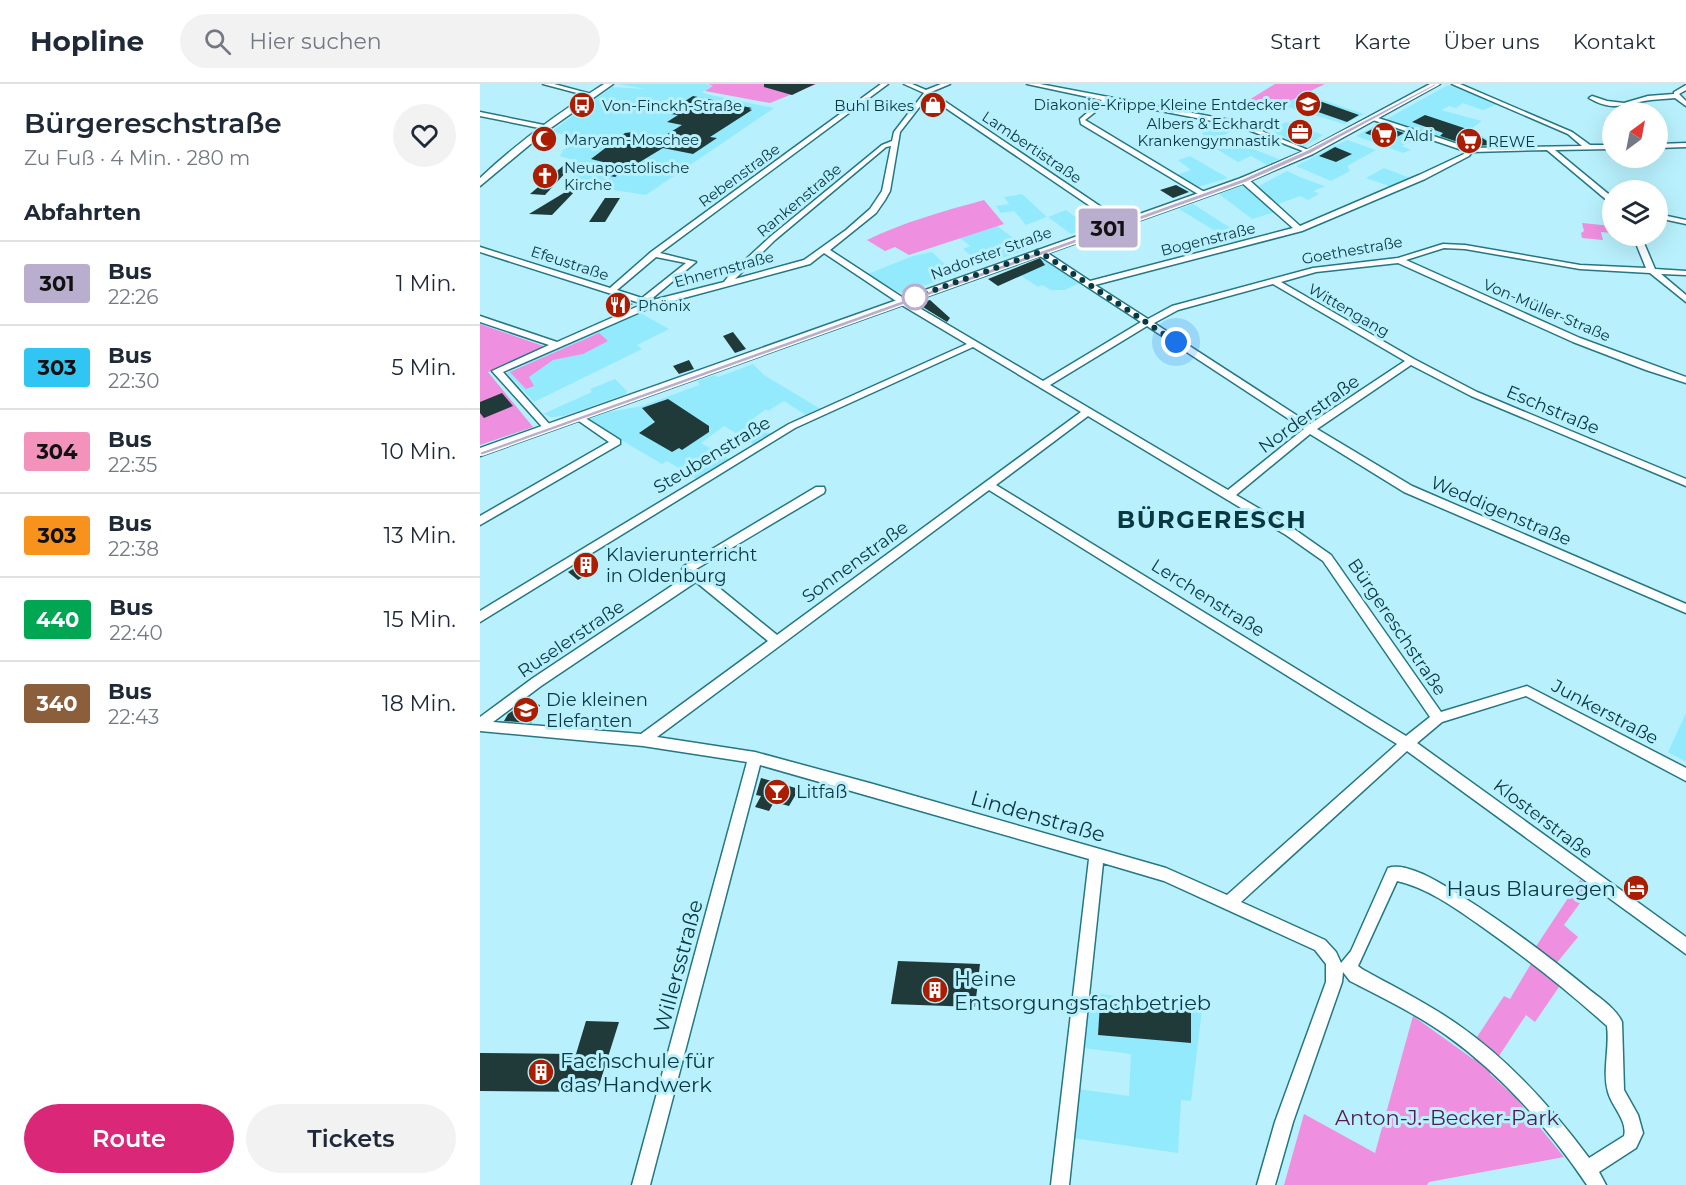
<!DOCTYPE html>
<html lang="de">
<meta charset="utf-8">
<style>
body{margin:0;font-family:Montserrat,sans-serif;background:#f2f2f3;color:#1f2937;height:100vh;display:flex;flex-direction:column;font-size:22px;white-space:nowrap}
*{box-sizing:border-box;margin:0}
p{font-size:20px;color:#747a83}
.icon{flex:none;width:33px;height:33px;fill:none;stroke:currentColor;stroke-width:2;stroke-linecap:round;stroke-linejoin:round}
.map{position:relative;flex:1;overflow:hidden}
.side{display:flex;flex-direction:column;background:#fff;width:480px}
.side>*{flex:none}
.badge{padding:0 12px;border-radius:4px;font-size:21px;line-height:39px}
.needle{width:39px;rotate:32deg}
.controls{position:absolute;left:1122px;top:18px;display:grid;gap:12px}
.controls a{display:grid;place-items:center;width:66px;height:66px;border-radius:50%;background:#fff;box-shadow:0 6px 24px #0002;font-size:30px}
.you{position:absolute;width:30px;height:30px;margin:-15px;border:4px solid #fff;border-radius:50%;background:#1a73e8;box-shadow:0 0 0 9px #1a73e833}
.map>.badge{position:absolute;translate:-50% -50%;box-shadow:0 0 0 3px #fff}
h2{padding:0 24px;font-size:22px;line-height:54px}
.round{display:grid;place-items:center;flex:none;width:63px;height:63px;border-radius:32px;background:#f2f2f3}
.summary{display:flex;align-items:center;justify-content:space-between;height:102px;padding:0 24px}
h1{font-size:28px;font-weight:600;line-height:45px}
.primary-button{display:flex;gap:12px;margin-top:auto;padding:12px 24px}
.primary-button a{flex:1;height:69px;border-radius:36px;background:#db2777;color:#fff;font-size:24px;font-weight:600;line-height:69px;text-align:center}
.primary-button a+a{background:#f2f2f3;color:#1f2937}
ul{padding:0;list-style:none}
li{display:flex;align-items:center;gap:18px;height:84px;padding:0 24px;border-top:2px solid #e0e1e3}
li div{flex:1}
li b{display:block;font-size:22px}
li em{font-style:normal}
li .badge{min-width:66px;font-weight:700;text-align:center}
header{display:flex;align-items:center;gap:36px;box-sizing:border-box;height:84px;padding:0 30px;background:#fff;border-bottom:2px solid #e0e1e3}
header strong{font-size:28px}
nav{display:flex;gap:33px;margin-inline-start:auto;font-size:21px}
.search{width:420px;height:54px;background:#f2f2f3;display:flex;align-items:center;gap:15px;box-sizing:border-box;padding:0 21px;border-radius:33px;color:#747a83;font-size:22px}
main{display:flex;flex:1;min-height:0}
.map>svg:first-child{display:block}
.built{fill:#93eafd}
.green{fill:#ef8fe0}
.building{fill:#1f3a39}
.lines{fill:none;stroke-linecap:round;stroke-linejoin:round}
.minor-casing{stroke:#257786;stroke-width:3}
.tertiary-casing{stroke:#257786;stroke-width:3}
.minor{fill:#fff;fill-rule:evenodd}
.tertiary{fill:#fff;fill-rule:evenodd}
.line{fill:#b9aecd;stroke:#fff;stroke-width:1.5}
.walk{stroke:#093841;stroke-width:6;stroke-dasharray:0 10.8}
.stop-dot{fill:#fff;stroke:#b9aecd;stroke-width:3}
.labels{text-anchor:middle;dominant-baseline:central;stroke-width:6;stroke-linejoin:round;paint-order:stroke}
.far-poi-label{font-size:15px;fill:#093841;stroke:#b8f1fd;text-anchor:start}
.far-street-label{font-size:15px;fill:#093841;stroke:#b8f1fd}
.street-label{font-size:18px;fill:#093841;stroke:#b8f1fd}
.poi-label{font-size:18px;fill:#093841;stroke:#b8f1fd;text-anchor:start}
.near-street-label{font-size:21px;fill:#093841;stroke:#b8f1fd}
.near-poi-label{font-size:21px;fill:#093841;stroke:#b8f1fd;text-anchor:start}
.near-park-label{font-size:21px;fill:#581951;stroke:#b8f1fd}
.district-label{font-size:24px;font-weight:bold;letter-spacing:1.5px;fill:#093841;stroke:#b8f1fd}
</style>
<header>
<strong>Hopline</strong>
<div class="search"><svg class="icon" aria-label="search" viewBox="0 0 24 24"><circle cx="10" cy="10" r="6"/><path d="M15 15l6 6"/></svg>Hier suchen</div>
<nav><a>Start</a><a>Karte</a><a>Über uns</a><a>Kontakt</a></nav>
</header>
<main>
<section class="side">
<div class="summary"><div><h1>Bürgereschstraße</h1><p>Zu Fuß · 4 Min. · 280 m</p></div><a class="round"><svg class="icon" aria-label="heart" viewBox="0 0 24 24"><path d="M12 20l-8-8c-3-5 5-10 8-4 3-6 11-1 8 4z"/></svg></a></div>
<h2>Abfahrten</h2>
<ul>
<li><span class="badge" style="background:#b9aecd;color:#111">301</span><div><b>Bus</b><p>22:26</p></div><em>1 Min.</em></li>
<li><span class="badge" style="background:#30c5f3;color:#111">303</span><div><b>Bus</b><p>22:30</p></div><em>5 Min.</em></li>
<li><span class="badge" style="background:#f393bc;color:#111">304</span><div><b>Bus</b><p>22:35</p></div><em>10 Min.</em></li>
<li><span class="badge" style="background:#f7931d;color:#111">303</span><div><b>Bus</b><p>22:38</p></div><em>13 Min.</em></li>
<li><span class="badge" style="background:#00a651;color:#fff">440</span><div><b>Bus</b><p>22:40</p></div><em>15 Min.</em></li>
<li><span class="badge" style="background:#8b5e3c;color:#fff">340</span><div><b>Bus</b><p>22:43</p></div><em>18 Min.</em></li>
</ul>
<div class="primary-button"><a>Route</a><a>Tickets</a></div>
</section>
<div class="map">
<svg width="1206" height="1101" viewBox="0 0 1206 1101">
<rect width="100%" height="100%" fill="#b8f1fd"/>
<!-- built -->
<g class="built">
<path d="M137,0H225L233,2L222,8L226,10L294,24L166,111L95,100L90,82L93,76L80,72L83,66L99,56L72,47L132,3L166,5Z"/>
<path d="M968,1L1018,20L1003,26L983,19L976,24L969,22L961,26L1002,37L991,45L1020,63H987L942,50L922,62L931,66L923,69L876,52Z"/>
<path d="M825,10L884,30L864,40L801,21Z"/>
<path d="M739,36L761,41L741,53L799,75L787,81L771,72L758,78L718,54L724,52L722,49L729,47Z"/>
<path d="M806,38L843,51L825,62L788,47Z"/>
<path d="M867,56L896,66L867,82L870,87L851,97L816,82Z"/>
<path d="M710,72L748,94L718,103L697,91L711,86L698,76Z"/>
<path d="M904,84L935,96L915,104L886,94Z"/>
<path d="M807,87L822,94L845,102L834,107L839,110L828,116L820,112L798,120L779,102Z"/>
<path d="M762,102L768,103L795,128L772,135L739,110Z"/>
<path d="M542,110L567,133L546,141L534,127L521,129L516,122L529,120L524,113Z"/>
<path d="M713,120L772,158L758,161L699,125Z"/>
<path d="M586,126L610,144L591,150L568,133Z"/>
<path d="M517,142L548,165L502,181L483,165L490,162L480,154Z"/>
<path d="M452,168L476,191L421,209L385,191L433,172Z"/>
<path d="M563,174L600,199L585,206H571L562,201L558,203L531,185Z"/>
<path d="M159,228L189,245L157,261L162,265L54,318L27,289Z"/>
<path d="M273,280L284,291L344,327L330,334L304,317L288,327L286,325L270,337L293,352L277,362L244,342L221,359L253,377L220,397L187,377L182,380L107,336L129,328L162,322L219,301L218,297L235,291L238,293Z"/>
<path d="M135,295L147,307L146,310L84,332L71,333L63,330L112,308L110,305Z"/>
<path d="M1206,629V678L1188,668Z"/>
<path d="M602,907L722,926L711,1017L701,1016L698,1069L586,1053L591,1004L649,1012L651,970L595,963Z"/>
</g>
<!-- green -->
<g class="green">
<path d="M228,0H337L290,19L225,7L233,2Z"/>
<path d="M795,0H845L789,27L764,19Z"/>
<path d="M504,116L524,140L429,171L415,163L371,181L405,167L387,156C424,138 464,127 504,116Z"/>
<path d="M1102,139L1132,142V149L1121,148L1123,156L1102,154L1101,149L1104,147Z"/>
<path d="M0,240L66,263L8,288L53,343L0,361Z"/>
<path d="M119,249L128,257L103,270L73,276L49,293L54,302L46,305L30,288Z"/>
<path d="M1100,796L1111,804L1084,841L1098,853L1075,881L1053,867Z"/>
<path d="M1052,878L1081,900L1055,938L1046,931L1017,975L995,956L1024,912L1030,915Z"/>
<path d="M933,932L993,975L997,970L1012,984L1010,990L1035,1013L1084,1073L949,1098L947,1101H804L824,1030L895,1069Z"/>
</g>
<!-- building -->
<g class="building">
<path d="M284,0H335L312,11L284,3Z"/>
<path d="M213,12L272,24L269,25L272,26L230,53L237,54L213,70L183,64L135,93L116,89L131,80L111,75L145,49L153,48L159,53L176,57L202,41L187,38L198,31L191,30L203,23L197,22Z"/>
<path d="M828,13L879,31L867,38L815,20Z"/>
<path d="M945,31L987,45L1014,61L990,62L960,52L963,49L932,38Z"/>
<path d="M900,41L924,49L908,58L885,49Z"/>
<path d="M855,63L872,70L856,78L839,72Z"/>
<path d="M84,81L88,86L65,111L50,110Z"/>
<path d="M97,101L99,103L72,131L49,130Z"/>
<path d="M696,101L709,108L693,114L680,106Z"/>
<path d="M125,114H140L125,138H109Z"/>
<path d="M560,174L565,181L518,202L508,195Z"/>
<path d="M133,214L153,220L137,229L125,221Z"/>
<path d="M450,216L470,234L467,238L438,220Z"/>
<path d="M253,248L266,265L255,269L243,252Z"/>
<path d="M209,276L214,285L199,290L193,282Z"/>
<path d="M22,309L33,322L4,334L0,329V318Z"/>
<path d="M188,315L229,342V348L202,366L199,364L192,368L159,349L175,338L162,324Z"/>
<path d="M108,476L117,484L98,496L88,488Z"/>
<path d="M47,617L60,621L51,639L24,637L28,630Z"/>
<path d="M281,694L319,705L309,722L294,718L289,727L275,723L281,712L276,711Z"/>
<path d="M418,877L500,880L495,923L411,920Z"/>
<path d="M620,919L711,927V959L618,951Z"/>
<path d="M106,937L139,938L117,1008L0,1007V969L96,970Z"/>
</g>
<g class="lines">
<!-- minor casing -->
<g class="minor-casing">
<g id="minor">
<path d="M63,0H74L115,11L112,13Z"/>
<path d="M401,0H408L180,169L216,178L169,217L244,198L251,189L290,153L402,61L412,57L414,48L444,9L424,0H432L446,6L461,0H470L451,8L645,139L638,141L448,12L420,48L410,107L405,116L396,129L350,166L431,219L563,297L661,238L557,170V166H563L610,197L813,144L761,98V94H767L820,142L939,91L984,70L985,67L890,35L889,34L892,32L990,64L1102,62L1088,50L972,0H980L1092,48L1110,61H1132V65L1075,66L1132,113V118H1129L1067,66L992,68L989,72L945,95L822,147L615,201L668,235L692,222L833,184L918,174L963,160L985,161L1100,181L1166,184L1153,152H1161L1175,185L1206,187V191L1181,190L1206,211V218L1170,189L1100,185L985,165L964,164L926,176L1100,254L1206,293V299L1166,286L1093,258L918,179L836,188L801,198L934,275L997,308L1206,395V402L991,312L931,281L837,345L932,402L1206,520V529L924,408L830,350L756,411L814,445L851,471L961,628L1047,602L1206,684V697L1046,612L962,638L937,659L1206,853V870L927,667L761,818L845,856L856,868L861,879L871,867L908,784C916,781 927,784 935,787C952,793 968,804 983,813C1026,840 1067,871 1106,903C1118,913 1136,924 1142,938L1144,1006L1158,1031L1163,1049L1156,1064L1119,1088L1126,1101H1107C1069,1045 1021,990 966,951C936,930 903,914 870,897L863,888L862,898L813,1038L795,1101H777L795,1038L846,898V880L835,866L684,797L623,779L589,1101H571L609,775L280,681L170,1101H152L267,678L163,662L0,647V633L53,594L208,491L202,485L204,482L336,403H344L345,406L344,409L216,485L297,551L601,328L493,263L315,344L0,538V527L309,340L487,260L425,223L344,169L330,180L174,222L23,288L71,342V346H65L12,287L69,261L0,238V232L77,258L163,220L0,168V163L130,204L171,168ZM411,62L402,107L390,125L366,146L324,176L255,195L295,156L406,63ZM176,173L206,179L162,214L137,206ZM793,200L925,277L830,340L674,239L698,226ZM667,242L824,345L748,406L570,301ZM608,332L806,451L843,477L950,633L926,652L516,401ZM509,406L917,660L747,811L686,784L393,700L275,668L177,653ZM216,498L288,557L161,650L13,638L61,602ZM917,797C948,804 975,824 1001,842C1045,873 1087,906 1127,942C1130,964 1122,987 1128,1008C1132,1023 1148,1037 1144,1052L1109,1074C1072,1024 1029,976 977,940C947,919 914,903 882,885L878,882Z"/>
<path d="M547,0H560L760,38L833,68L828,69L758,42L629,17L605,36L726,109L727,111L723,113L601,40L600,35L622,16Z"/>
<path d="M1206,1V6L1199,10L1206,17V22L1195,14C1187,15 1179,15 1171,16C1146,19 1134,29 1109,14L1112,12L1127,17L1144,19L1168,12L1194,10V8Z"/>
<path d="M0,28L64,41L67,43L64,45L0,32Z"/>
<path d="M1206,59V63L1178,64V60Z"/>
<path d="M1178,130L1206,136V140L1178,134Z"/>
<path d="M99,330L140,356V360L0,441V432L129,358L96,335V331Z"/>
</g>
</g>
<!-- tertiary casing -->
<g class="tertiary-casing">
<g id="tertiary">
<path d="M124,0H133L65,48L0,102V94C38,58 80,28 124,0Z"/>
<path d="M950,0H960L833,70L767,98L0,372V364L761,94L827,66Z"/>
</g>
</g>
<!-- minor -->
<use href="#minor" class="minor"/>
<!-- tertiary -->
<use href="#tertiary" class="tertiary"/>
</g>
<!-- line -->
<path class="line" d="M954,0H959L832,69L767,98L3,371H0V368L762,95L827,66Z"/>
<g class="lines">
<!-- walk -->
<path class="walk" d="M435,213L560,168L696,258"/>
</g>
<!-- icons -->
<defs>
<g id="school-disc" transform="scale(1.35)"><circle r="9.5" fill="#ab1d00" stroke="#b8f1fd"/><path d="M0-5L7-2L0 1L-7-2ZM-4 1L0 2.5L4 1V4Q0 6-4 4Z" fill="#fff"/></g>
<g id="bus-disc" transform="scale(1.35)"><circle r="9.5" fill="#ab1d00" stroke="#b8f1fd"/><path d="M-5-6H5V4H4V6H2V4H-2V6H-4V4H-5ZM-3.5-4V0h7V-4ZM-3.5 1.2v1.5H-2V1.2ZM2 1.2v1.5H3.5V1.2Z" fill="#fff"/></g>
<g id="shop-disc" transform="scale(1.35)"><circle r="9.5" fill="#ab1d00" stroke="#b8f1fd"/><path d="M-5-2.5h2.3a2.7 3.5 0 0 1 5.4 0H5L5.5 6h-11ZM-1.5-2.5h3a1.5 2.3 0 0 0-3 0Z" fill="#fff"/></g>
<g id="office-disc" transform="scale(1.35)"><circle r="9.5" fill="#ab1d00" stroke="#b8f1fd"/><path d="M-6-3h4V-5.5h4V-3h4V5H-6ZM-1-4.5V-3h2v-1.5ZM-6 0V1H6V0Z" fill="#fff"/></g>
<g id="supermarket-disc" transform="scale(1.35)"><circle r="9.5" fill="#ab1d00" stroke="#b8f1fd"/><path d="M-6-5.5h2.5l.6 2H6L4.5 2H-2.5L-4.4-4H-6ZM-1.5 3.2a1.3 1.3 0 1 0 .1 0ZM3 3.2a1.3 1.3 0 1 0 .1 0Z" fill="#fff"/></g>
<g id="mosque-disc" transform="scale(1.35)"><circle r="9.5" fill="#ab1d00" stroke="#b8f1fd"/><path d="M3.5-4.9A6 6 0 1 0 3.5 4.9A5 5 0 1 1 3.5-4.9Z" fill="#fff"/></g>
<g id="church-disc" transform="scale(1.35)"><circle r="9.5" fill="#ab1d00" stroke="#b8f1fd"/><path d="M-1.2-6h2.4v3.5h3.3v2.4h-3.3V6h-2.4V-.1h-3.3v-2.4h3.3Z" fill="#fff"/></g>
<g id="restaurant-disc" transform="scale(1.35)"><circle r="9.5" fill="#ab1d00" stroke="#b8f1fd"/><path d="M-5-6h1v4h1v-4h1v4h1v-4h1v5L-1.5 .5V6h-2V.5L-5-1ZM5-6V6H3V1.5H1.5Q1.5-4 5-6Z" fill="#fff"/></g>
<g id="building-disc" transform="scale(1.35)"><circle r="9.5" fill="#ab1d00" stroke="#b8f1fd"/><path d="M-4-6H4V6H1V3H-1V6H-4ZM-2.5-4.3h1.7v1.8h-1.7ZM.8-4.3h1.7v1.8H.8ZM-2.5-1h1.7V.8h-1.7ZM.8-1h1.7V.8H.8Z" fill="#fff"/></g>
<g id="bar-disc" transform="scale(1.35)"><circle r="9.5" fill="#ab1d00" stroke="#b8f1fd"/><path d="M-6-5H6L.8 .8V4.5H3.5V6h-7V4.5H-.8V.8Z" fill="#fff"/></g>
<g id="hotel-disc" transform="scale(1.35)"><circle r="9.5" fill="#ab1d00" stroke="#b8f1fd"/><path d="M-6-4.5h1.5V1H6V5H4.5V3h-9V5H-6ZM-4 0a1.8 1.8 0 1 1 3.6 0ZM.5 0V-2.5h3Q6-2.5 6 0Z" fill="#fff"/></g>
</defs>
<g fill-rule="evenodd">
<use href="#school-disc" x="828" y="20"/>
<use href="#bus-disc" x="102" y="21"/>
<use href="#shop-disc" x="453" y="21"/>
<use href="#office-disc" x="820" y="48"/>
<use href="#supermarket-disc" x="904" y="51"/>
<use href="#mosque-disc" x="64" y="55"/>
<use href="#supermarket-disc" x="989" y="57"/>
<use href="#church-disc" x="65" y="92"/>
<use href="#restaurant-disc" x="138" y="221"/>
<use href="#building-disc" x="106" y="481"/>
<use href="#school-disc" x="46" y="626"/>
<use href="#bar-disc" x="297" y="708"/>
<use href="#hotel-disc" x="1156" y="804"/>
<use href="#building-disc" x="455" y="906"/>
<use href="#building-disc" x="61" y="988"/>
</g>
<!-- markers -->
<circle class="stop-dot" cx="435" cy="213" r="12"/>
<g class="labels">
<!-- far-poi labels -->
<g class="far-poi-label">
<text x="808" y="20" text-anchor="end">Diakonie-Krippe Kleine Entdecker</text>
<text x="122" y="21">Von-Finckh-Straße</text>
<text x="434" y="21" text-anchor="end">Buhl Bikes</text>
<text x="800" y="39" text-anchor="end">Albers &amp; Eckhardt<tspan x="800" dy="17">Krankengymnastik</tspan></text>
<text x="924" y="51">Aldi</text>
<text x="84" y="55">Maryam-Moschee</text>
<text x="1008" y="57">REWE</text>
<text x="84" y="83">Neuapostolische<tspan x="84" dy="17">Kirche</tspan></text>
<text x="158" y="221">Phönix</text>
</g>
<!-- far-street labels -->
<g class="far-street-label">
<text transform="translate(552 63) rotate(34)">Lambertistraße</text>
<text transform="translate(259 91) rotate(-36)">Rebenstraße</text>
<text transform="translate(319 116) rotate(-40)">Rankenstraße</text>
<text transform="translate(728 155) rotate(-14)">Bogenstraße</text>
<text transform="translate(872 166) rotate(-10)">Goethestraße</text>
<text transform="translate(511 169) rotate(-20)">Nadorster Straße</text>
<text transform="translate(90 179) rotate(18)">Efeustraße</text>
<text transform="translate(244 185) rotate(-15)">Ehnernstraße</text>
<text transform="translate(869 226) rotate(30)">Wittengang</text>
<text transform="translate(1067 226) rotate(23)">Von-Müller-Straße</text>
</g>
<!-- street labels -->
<g class="street-label">
<text transform="translate(1073 326) rotate(23)">Eschstraße</text>
<text transform="translate(829 330) rotate(-36)">Norderstraße</text>
<text transform="translate(232 371) rotate(-31)">Steubenstraße</text>
<text transform="translate(1021 427) rotate(23)">Weddigenstraße</text>
<text transform="translate(375 478) rotate(-36)">Sonnenstraße</text>
<text transform="translate(728 514) rotate(32)">Lerchenstraße</text>
<text transform="translate(917 543) rotate(56)">Bürgereschstraße</text>
<text transform="translate(91 555) rotate(-34)">Ruselerstraße</text>
<text transform="translate(1125 628) rotate(28)">Junkerstraße</text>
<text transform="translate(1063 735) rotate(37)">Klosterstraße</text>
</g>
<!-- poi labels -->
<g class="poi-label">
<text x="126" y="471">Klavierunterricht<tspan x="126" dy="21">in Oldenburg</tspan></text>
<text x="66" y="616">Die kleinen<tspan x="66" dy="21">Elefanten</tspan></text>
<text x="316" y="708">Litfaß</text>
</g>
<!-- near-street labels -->
<g class="near-street-label">
<text transform="translate(558 732) rotate(16)">Lindenstraße</text>
<text transform="translate(198 882) rotate(-75)">Willersstraße</text>
</g>
<!-- near-poi labels -->
<g class="near-poi-label">
<text x="1136" y="804" text-anchor="end">Haus Blauregen</text>
<text x="474" y="894">Heine<tspan x="474" dy="24">Entsorgungsfachbetrieb</tspan></text>
<text x="80" y="976">Fachschule für<tspan x="80" dy="24">das Handwerk</tspan></text>
</g>
<!-- near-park labels -->
<g class="near-park-label">
<text x="967" y="1033">Anton-J.-Becker-Park</text>
</g>
<!-- district labels -->
<g class="district-label">
<text x="732" y="435">BÜRGERESCH</text>
</g>
</g>
</svg>
<div class="controls">
<a><svg class="needle" viewBox="-14 -14 28 28"><path d="M0-13l5 13h-10z" fill="#e53935"/><path d="M0 13l5-13h-10z" fill="#747a83"/></svg></a>
<a><svg class="icon" aria-label="layers" viewBox="0 0 24 24"><path d="M12 4l9 5-9 5-9-5zM3 14l9 5 9-5"/></svg></a>
</div>
<div class="you" style="left:696px;top:258px"></div>
<b class="badge" style="left:628px;top:144px;background:#b9aecd;color:#111">301</b>
</div>
</main>
